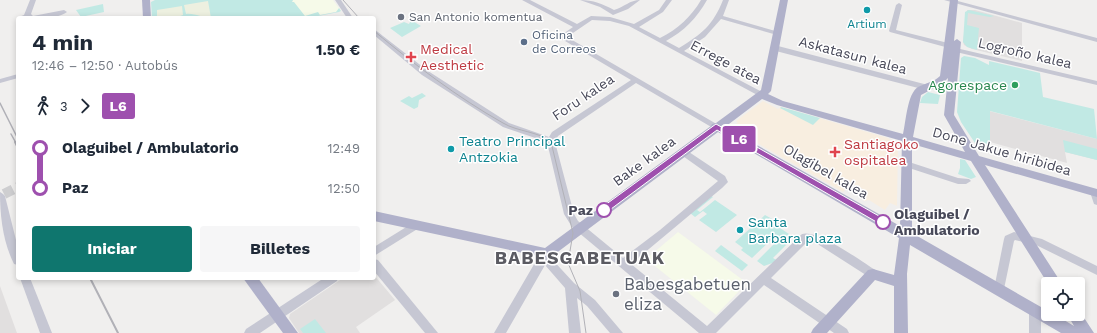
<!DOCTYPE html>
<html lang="es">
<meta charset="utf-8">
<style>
body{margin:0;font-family:"Work Sans",sans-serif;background:#f6f6f7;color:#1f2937;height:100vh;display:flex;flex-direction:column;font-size:15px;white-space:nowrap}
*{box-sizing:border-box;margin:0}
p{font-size:13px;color:#747a83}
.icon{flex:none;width:22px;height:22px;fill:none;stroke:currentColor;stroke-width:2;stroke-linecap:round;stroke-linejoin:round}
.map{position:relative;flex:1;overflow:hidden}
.side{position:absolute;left:16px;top:16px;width:360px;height:264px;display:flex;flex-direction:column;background:#fff;border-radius:4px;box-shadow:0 2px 6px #0003}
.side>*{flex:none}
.badge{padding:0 8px;border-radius:3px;font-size:14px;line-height:26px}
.fabs{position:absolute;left:1041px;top:277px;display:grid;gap:8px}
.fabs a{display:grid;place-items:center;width:44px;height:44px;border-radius:4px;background:#fff;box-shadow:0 2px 6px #0003;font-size:20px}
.map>.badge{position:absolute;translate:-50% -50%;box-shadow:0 0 0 2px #fff}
.legs{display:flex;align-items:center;gap:6px;height:44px;padding:0 16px;font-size:13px}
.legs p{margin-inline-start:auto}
.headline{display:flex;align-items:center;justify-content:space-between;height:68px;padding:0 16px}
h1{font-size:22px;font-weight:700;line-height:30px}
.action{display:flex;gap:8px;margin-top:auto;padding:8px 16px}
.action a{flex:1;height:46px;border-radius:4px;background:#0f766e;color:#fff;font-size:16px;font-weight:700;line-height:46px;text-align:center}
.action a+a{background:#f6f6f7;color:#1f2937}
ul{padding:0 16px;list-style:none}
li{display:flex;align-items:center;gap:14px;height:40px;font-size:15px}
li i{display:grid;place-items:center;width:6px;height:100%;margin:0 5px;background:currentColor}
li i::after{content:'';width:10px;height:10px;margin:-5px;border:3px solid;border-radius:50%;background:#fff}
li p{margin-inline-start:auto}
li:first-child i{background:linear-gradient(#0000 50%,currentColor 0)}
li:last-child i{background:linear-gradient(currentColor 50%,#0000 0)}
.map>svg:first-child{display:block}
.commercial{fill:#f6fae9}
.education{fill:#e1dfdf}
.medical{fill:#f8eee0}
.green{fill:#c1e9e4}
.sand{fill:#edf0e0}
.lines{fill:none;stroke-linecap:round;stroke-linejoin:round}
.minor-tunnel{stroke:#ceced0;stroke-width:10;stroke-dasharray:10 5;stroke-linecap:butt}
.minor{fill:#c6c7d3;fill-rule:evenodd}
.major{fill:#b0b1ca;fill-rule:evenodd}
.tram{stroke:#b1b1b7;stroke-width:1}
.rail-far1{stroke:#b1b1b7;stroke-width:1.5}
.rail{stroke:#b1b1b7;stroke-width:2}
.line-1{fill:#9e50ae;stroke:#fff}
.culture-dot{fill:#0f9aa8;stroke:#fff;stroke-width:1.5}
.worship-dot{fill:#6b7280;stroke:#fff;stroke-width:1.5}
.service-dot{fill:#5c6f8a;stroke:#fff;stroke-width:1.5}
.health-dot{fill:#e0444e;stroke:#fff;stroke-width:1.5}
.leisure-dot{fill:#2e9e5b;stroke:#fff;stroke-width:1.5}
.stop-1-dot{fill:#fff;stroke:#9e50ae;stroke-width:2}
.labels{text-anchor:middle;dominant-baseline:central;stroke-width:3;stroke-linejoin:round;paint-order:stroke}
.far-worship-label{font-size:12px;fill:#5b616d;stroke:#fff;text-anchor:start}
.far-culture-label{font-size:12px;fill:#0d838f;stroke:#fff}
.far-service-label{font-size:12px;fill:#4e5e75;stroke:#fff;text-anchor:start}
.health-label{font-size:14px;fill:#be3a42;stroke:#fff;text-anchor:start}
.street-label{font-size:14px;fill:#484959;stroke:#fff}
.leisure-label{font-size:14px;fill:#27864d;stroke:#fff;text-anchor:end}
.culture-label{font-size:14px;fill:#0d838f;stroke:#fff;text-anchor:start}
.stop-label{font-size:14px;font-weight:bold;fill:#484959;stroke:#fff;text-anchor:end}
.near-worship-label{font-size:17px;fill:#5b616d;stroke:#fff;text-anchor:start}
.district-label{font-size:18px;font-weight:bold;letter-spacing:1px;fill:#5b5b62;stroke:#fff}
</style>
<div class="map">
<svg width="1097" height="333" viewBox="0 0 1097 333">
<rect width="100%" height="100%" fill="#f0efee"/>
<!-- commercial -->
<g class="commercial">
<path d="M293,0H333L341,11L303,18L292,1Z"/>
<path d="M678,232L747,283L716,315L646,259Z"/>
</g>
<!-- education -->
<g class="education">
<path d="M967,10H975L1022,23V61L972,49L964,45L963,42Z"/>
<path d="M989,111L1097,139V160L1065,152L1067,163L990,142Z"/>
<path d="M374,275L395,300L356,327L360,333H299L289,318L290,314L343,278H374Z"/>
<path d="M0,286L17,333H0Z"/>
</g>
<!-- medical -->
<path class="medical" d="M763,101L778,109L781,107L888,138L898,145L897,206L890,203L885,210L869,200L864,201L862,199L863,197L858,194L863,189L852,183L843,192L734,130L735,129L732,125L738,123L736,121Z"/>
<!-- green -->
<g class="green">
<path d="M155,0H293L292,2H294L305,16L318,12L320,15L336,12L339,8L341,11L339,12L308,18H152L151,2Z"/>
<path d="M103,4L104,12L81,17L76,10Z"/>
<path d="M969,10L994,16L990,17L968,13L967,25L979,28L977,50L967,47L963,42L965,12Z"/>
<path d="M411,20L421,26L402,37L390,28L404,22L409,24Z"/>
<path d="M964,56L975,58L989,65V61L1040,73L1043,97L1094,109L1097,139L990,111V145L984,143L977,146L961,122L957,112L961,58Z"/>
<path d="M928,92L940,95L938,104L920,103L922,97Z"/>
<path d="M422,93L426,96L419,100L418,107L414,109L400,101L409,96L412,98Z"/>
<path d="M781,107L820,118L813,125L780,108Z"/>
<path d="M1063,140L1097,149V160L1065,152Z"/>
<path d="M960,159L965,160L976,177L971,179L958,174L960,168Z"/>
<path d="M711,196L713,197L697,210L700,212L715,200L737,215L716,232L699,220L707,214L703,211L695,217L690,213Z"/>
<path d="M765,215L783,225L780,228L789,234L786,238L774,237L752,258L741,250L743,248L735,242Z"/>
<path d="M777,241L789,242L773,258L778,261L764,266L757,261Z"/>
<path d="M721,245L748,265L742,271L715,251Z"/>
<path d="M315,319L326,333H303L300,329Z"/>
</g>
<!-- sand -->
<g class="sand">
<path d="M208,1L211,18C201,18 196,13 186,14L184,5Z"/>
<path d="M182,6L183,15L175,18H157V10Z"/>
</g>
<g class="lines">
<!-- minor-tunnel -->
<path class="minor-tunnel" d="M4,194L18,187"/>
<!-- minor -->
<g class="minor">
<path d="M30,0H36L31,14L33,16L64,10L67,12C55,21 31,16 18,19L19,17L24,15Z"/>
<path d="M335,0H341L353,18H347Z"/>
<path d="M522,0H530L577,24L591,16L610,17L634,24L659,10L666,0H672L663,12L639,27L660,38C678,29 691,17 701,0H707C697,18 684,31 666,41L679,48C702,34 713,25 723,0H729L723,16L779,32V34L777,35L721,19L705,37L684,51L764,93L765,95L764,97H761L629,26L610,21L592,20L567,37L720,126L719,128H713L636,83L558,136L555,142L574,214L578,221L623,258L660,230L718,181L680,154L679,152L680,150H686L725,176L728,182L722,188L631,264L707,326L802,234C818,229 862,262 877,271L878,274L877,277L873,278L869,277L816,243L808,241L771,278L847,329L849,333H834L764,285L716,333H699L572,227L564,214L547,142L503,127L422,75L374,35V29L428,71L509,123L549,137L552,132L631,80L560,38V36L573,27Z"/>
<path d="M580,0C593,0 603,4 614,10C624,7 630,0 640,0L628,9L613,15L600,7Z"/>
<path d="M944,0H954L1097,38V42Z"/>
<path d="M899,3L902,5L896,30L952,44V48H949L890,32L889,31L896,5Z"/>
<path d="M772,46H778L928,85L929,87L928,89H922L772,50Z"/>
<path d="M956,48L1097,81V85L956,52L949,54L945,52Z"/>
<path d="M18,74V78L0,83V79Z"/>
<path d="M929,83H932L955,88L956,90L952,92L929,87L928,85Z"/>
<path d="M906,161L958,178L969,179L971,181L966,184H958L903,166L902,164Z"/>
<path d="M1095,189H1097V205L1094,204L1090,192L1092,190Z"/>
<path d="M0,192L3,194L5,196L18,248V265L14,264C3,242 0,217 0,192Z"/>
<path d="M416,221L419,222L421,225L419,228L374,256V247Z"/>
<path d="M1014,232L1042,239L1097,266V275L1036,245L1015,240L1014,241L1004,289L1003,292L999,294L995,292L994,289L1004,239L1005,236Z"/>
<path d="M547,249L551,250L552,253L550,257L574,283L595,300L623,333H610L587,306L577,298L581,333H569L565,288L545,265L506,333H494L540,254L543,250Z"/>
<path d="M374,259L378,260L438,333H425L374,271Z"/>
<path d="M20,278H30L52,333H40Z"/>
<path d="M324,278H338L337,281L260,333H244L246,329Z"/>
<path d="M1035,305L1039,307L1041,310V333H1029V310L1031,307Z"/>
</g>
<!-- major -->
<g class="major">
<path d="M142,0H150L151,18H143Z"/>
<path d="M780,0H788L771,91L768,94L783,101L903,134C906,122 907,94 918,87C926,83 934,82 940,76L950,0H958L954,41L957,39L961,42L954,115L979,156L1097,189V197L985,165L1062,284H1048L971,161L912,144V233L1048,311V314H1054L1074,326L1067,314H1078L1079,310L1094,333H1061L910,245L907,274L908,333H894V286L875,280L827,333H811L813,329L868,270L873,269L894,275L899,238L718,132L551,257L547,258L374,221V211L545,248L711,126L712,124L716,123L761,90ZM948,78L944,115L965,152L913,137L921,95L942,84ZM762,99L777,105L902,141L900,226L725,127Z"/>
<path d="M243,278H258L298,333H283Z"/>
</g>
<!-- tram -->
<g class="tram">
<path d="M343,0L359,18"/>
<path d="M374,31C415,65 457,97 503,123C518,132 538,131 551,142L573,233L568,263L580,291L586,333"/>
</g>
<!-- rail-far1 -->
<g class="rail-far1">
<path d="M0,103L18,139"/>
<path d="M11,134L16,143"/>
</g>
<!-- rail -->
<g class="rail">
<path d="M15,142L18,148"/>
<path d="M90,278L118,333"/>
</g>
</g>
<!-- line-1 -->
<path class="line-1" d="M716,124L886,220V224H880L717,130L607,212H601V208Z"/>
<!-- markers -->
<g class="culture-dot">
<circle cx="867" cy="10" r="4"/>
<circle cx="451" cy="149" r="4"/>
<circle cx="740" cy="230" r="4"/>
</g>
<g class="worship-dot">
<circle cx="401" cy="17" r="4"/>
<circle cx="616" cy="294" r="4"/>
</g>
<circle class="service-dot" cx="524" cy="42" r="4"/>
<g class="health-dot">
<path d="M409 51h4v4h4v4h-4v4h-4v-4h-4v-4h4z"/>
<path d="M833 146h4v4h4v4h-4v4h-4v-4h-4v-4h4z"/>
</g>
<circle class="leisure-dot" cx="1015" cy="85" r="4"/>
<g class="stop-1-dot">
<circle cx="604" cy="210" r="7"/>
<circle cx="883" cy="222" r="7"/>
</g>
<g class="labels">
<!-- far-worship labels -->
<g class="far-worship-label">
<text x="409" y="17">San Antonio komentua</text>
</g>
<!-- far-culture labels -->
<g class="far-culture-label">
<text x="867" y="24">Artium</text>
</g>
<!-- far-service labels -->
<g class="far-service-label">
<text x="532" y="35">Oficina<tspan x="532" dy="14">de Correos</tspan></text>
</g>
<!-- health labels -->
<g class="health-label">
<text x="420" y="49">Medical<tspan x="420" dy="16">Aesthetic</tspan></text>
<text x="844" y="144">Santiagoko<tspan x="844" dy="16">ospitalea</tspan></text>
</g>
<!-- street labels -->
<g class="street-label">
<text transform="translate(1025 53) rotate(13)">Logroño kalea</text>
<text transform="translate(853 55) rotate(15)">Askatasun kalea</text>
<text transform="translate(726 62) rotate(28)">Errege atea</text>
<text transform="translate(583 97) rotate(-34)">Foru kalea</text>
<text transform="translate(1002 151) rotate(16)">Done Jakue hiribidea</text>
<text transform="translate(644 161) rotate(-36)">Bake kalea</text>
<text transform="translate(826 171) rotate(30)">Olagibel kalea</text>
</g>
<!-- leisure labels -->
<g class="leisure-label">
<text x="1007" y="85">Agorespace</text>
</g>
<!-- culture labels -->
<g class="culture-label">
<text x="459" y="141">Teatro Principal<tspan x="459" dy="16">Antzokia</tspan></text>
<text x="748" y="222">Santa<tspan x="748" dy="16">Barbara plaza</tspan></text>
</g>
<!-- stop labels -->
<g class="stop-label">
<text x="593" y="210">Paz</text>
<text x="894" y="214" text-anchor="start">Olaguibel /<tspan x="894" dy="16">Ambulatorio</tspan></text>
</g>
<!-- near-worship labels -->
<g class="near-worship-label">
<text x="624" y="284">Babesgabetuen<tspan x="624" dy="20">eliza</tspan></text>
</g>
<!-- district labels -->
<g class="district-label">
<text x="580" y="257">BABESGABETUAK</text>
</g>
</g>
</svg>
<div class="fabs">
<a><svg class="icon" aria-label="locate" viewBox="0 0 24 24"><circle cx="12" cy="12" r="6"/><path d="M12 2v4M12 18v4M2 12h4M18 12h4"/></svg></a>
</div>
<b class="badge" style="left:739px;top:139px;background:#9e50ae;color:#fff">L6</b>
<section class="side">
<div class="headline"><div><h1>4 min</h1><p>12:46 – 12:50 · Autobús</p></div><b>1.50 €</b></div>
<div class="legs"><svg class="icon" aria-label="walk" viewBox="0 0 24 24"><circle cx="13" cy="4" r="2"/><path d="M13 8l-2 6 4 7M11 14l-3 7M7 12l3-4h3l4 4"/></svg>3<svg class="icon" aria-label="forward" viewBox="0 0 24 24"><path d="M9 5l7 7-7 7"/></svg><b class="badge" style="background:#9e50ae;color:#fff">L6</b></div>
<ul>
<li><i style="color:#9e50ae"></i><b>Olaguibel / Ambulatorio</b><p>12:49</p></li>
<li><i style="color:#9e50ae"></i><b>Paz</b><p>12:50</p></li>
</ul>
<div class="action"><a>Iniciar</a><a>Billetes</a></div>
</section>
</div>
